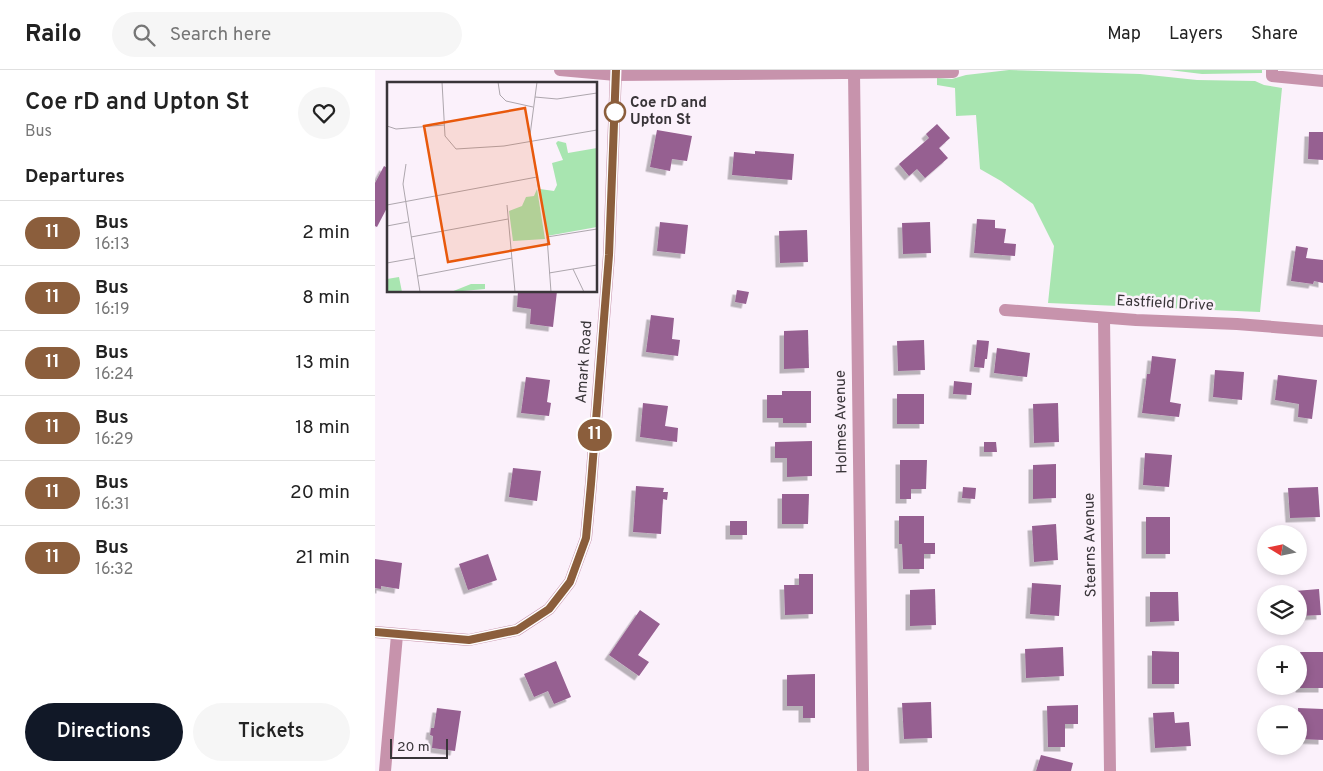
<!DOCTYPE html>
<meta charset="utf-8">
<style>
body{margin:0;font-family:Overpass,sans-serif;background:#f6f6f6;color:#222;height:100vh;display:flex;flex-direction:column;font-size:19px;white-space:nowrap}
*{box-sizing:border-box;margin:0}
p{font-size:16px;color:#767676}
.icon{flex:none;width:28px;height:28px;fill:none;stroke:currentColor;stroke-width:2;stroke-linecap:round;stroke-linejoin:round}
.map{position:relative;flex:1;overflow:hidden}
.details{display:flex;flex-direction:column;background:#fff;width:375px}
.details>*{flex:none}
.badge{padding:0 10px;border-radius:16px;font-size:18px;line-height:32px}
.needle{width:32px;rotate:280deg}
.buttons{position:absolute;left:882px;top:455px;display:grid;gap:10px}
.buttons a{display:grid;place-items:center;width:50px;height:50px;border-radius:50%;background:#fff;box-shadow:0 2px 8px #0003;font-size:25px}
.scale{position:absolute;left:15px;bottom:12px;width:58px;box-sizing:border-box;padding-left:5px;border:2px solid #393539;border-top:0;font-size:14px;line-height:18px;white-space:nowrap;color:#393539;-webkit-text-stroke:4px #fbf1fb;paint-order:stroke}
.map>.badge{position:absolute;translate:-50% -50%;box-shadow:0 0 0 2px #fff}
h2{padding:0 25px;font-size:19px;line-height:45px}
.round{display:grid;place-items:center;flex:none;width:52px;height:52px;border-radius:26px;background:#f6f6f6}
.overview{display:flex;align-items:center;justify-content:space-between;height:85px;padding:0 25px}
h1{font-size:24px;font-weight:600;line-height:38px}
.action{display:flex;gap:10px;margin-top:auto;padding:10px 25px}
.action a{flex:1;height:58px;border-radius:30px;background:#111827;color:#fff;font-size:20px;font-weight:600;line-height:58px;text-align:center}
.action a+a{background:#f6f6f6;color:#222}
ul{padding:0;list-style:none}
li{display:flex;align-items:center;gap:15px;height:65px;padding:0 25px;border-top:1px solid #e0e0e0}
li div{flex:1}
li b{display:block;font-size:19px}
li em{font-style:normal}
li .badge{min-width:55px;font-weight:700;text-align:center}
header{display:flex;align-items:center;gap:30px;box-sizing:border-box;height:70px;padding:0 25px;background:#fff;border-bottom:1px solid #e0e0e0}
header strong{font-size:24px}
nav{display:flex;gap:28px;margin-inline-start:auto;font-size:18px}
.search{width:350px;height:45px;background:#f6f6f6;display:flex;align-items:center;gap:12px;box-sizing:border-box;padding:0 18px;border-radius:28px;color:#767676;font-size:19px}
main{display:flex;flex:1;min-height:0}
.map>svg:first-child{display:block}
.green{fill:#a8e5b0}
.building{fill:#966091;filter:url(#shadow)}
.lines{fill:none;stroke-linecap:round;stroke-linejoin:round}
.minor{stroke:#c793ac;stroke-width:12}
.line-casing{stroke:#fff;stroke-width:11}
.line{stroke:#8b5e3c;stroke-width:8}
.stop-dot{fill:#fff;stroke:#8b5e3c;stroke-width:2.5}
.labels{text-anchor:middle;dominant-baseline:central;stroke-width:5;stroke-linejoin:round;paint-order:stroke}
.stop-label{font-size:15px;font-weight:bold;fill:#393539;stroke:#fbf1fb;text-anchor:start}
.street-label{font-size:15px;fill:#393539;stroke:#fbf1fb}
.inset-road{fill:none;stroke:#ada6ad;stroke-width:1}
.view{fill:#e8590c;fill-opacity:0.15;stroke:#e8590c;stroke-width:2.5}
.inset-edge{fill:none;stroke:#393539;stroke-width:2.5}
</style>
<header>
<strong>Railo</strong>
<div class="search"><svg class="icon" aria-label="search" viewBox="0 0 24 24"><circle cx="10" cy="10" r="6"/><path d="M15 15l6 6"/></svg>Search here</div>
<nav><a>Map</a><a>Layers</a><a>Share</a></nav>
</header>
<main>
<section class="details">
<div class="overview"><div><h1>Coe rD and Upton St</h1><p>Bus</p></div><a class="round"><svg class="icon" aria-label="heart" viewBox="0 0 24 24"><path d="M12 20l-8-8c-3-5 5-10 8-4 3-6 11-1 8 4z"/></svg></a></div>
<h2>Departures</h2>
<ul>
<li><span class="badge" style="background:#8b5e3c;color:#fff">11</span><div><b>Bus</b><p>16:13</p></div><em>2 min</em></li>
<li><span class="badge" style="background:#8b5e3c;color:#fff">11</span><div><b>Bus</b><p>16:19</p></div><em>8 min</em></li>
<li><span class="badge" style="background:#8b5e3c;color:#fff">11</span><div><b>Bus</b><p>16:24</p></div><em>13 min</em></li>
<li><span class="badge" style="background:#8b5e3c;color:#fff">11</span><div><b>Bus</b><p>16:29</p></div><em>18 min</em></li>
<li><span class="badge" style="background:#8b5e3c;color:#fff">11</span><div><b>Bus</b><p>16:31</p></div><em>20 min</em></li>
<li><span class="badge" style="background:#8b5e3c;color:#fff">11</span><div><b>Bus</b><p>16:32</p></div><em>21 min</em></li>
</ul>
<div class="action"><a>Directions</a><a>Tickets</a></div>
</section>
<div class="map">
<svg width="948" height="701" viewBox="0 0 948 701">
<defs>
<filter id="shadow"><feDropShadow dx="-4.5" dy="4.5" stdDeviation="0" flood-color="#0004"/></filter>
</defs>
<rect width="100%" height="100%" fill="#fbf1fb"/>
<!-- green -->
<g class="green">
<path d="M634,0L765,4L822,10L880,11L889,15L907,18L885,242L673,233L679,176L658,134L626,111L605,99L601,45L581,46L580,18L562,15V8L577,9L591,5Z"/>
<path d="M794,0H887V3L827,4Z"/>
</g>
<!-- building -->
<g class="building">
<path d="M562,54L575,68L564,78L573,88L550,108L542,99L534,106L524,94L554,68L551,64Z"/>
<path d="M282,60L317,66L312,91L297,89L295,101L275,97Z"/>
<path d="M934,62H948V90L933,89Z"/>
<path d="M380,81L419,84L417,110L357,105L359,82L380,84Z"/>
<path d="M9,96L14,99V134L2,157L0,156V113Z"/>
<path d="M602,149L620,150V158L631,159L629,173L641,174L640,186L599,183Z"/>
<path d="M285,152L313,155L310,184L282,181Z"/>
<path d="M555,152L556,183L528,184L527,153Z"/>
<path d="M432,160L433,192L405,193L404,161Z"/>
<path d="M921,176L933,178L931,188L948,190V213L939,211L938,214L916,211Z"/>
<path d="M362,220L374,222L371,234L360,232Z"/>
<path d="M143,221H182L178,257L155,254L156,239L142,237Z"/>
<path d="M276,245L299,248L297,269L305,270L303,286L271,282Z"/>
<path d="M433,260L434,298L409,299V261Z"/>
<path d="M549,270L550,300L523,301L522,271Z"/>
<path d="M602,270L614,271L612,289H610L609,298L599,297Z"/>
<path d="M622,278L655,283L652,307L619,303Z"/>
<path d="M777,286L801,289L795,332L806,334L804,347L767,343L772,304H775Z"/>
<path d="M840,300L869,302L867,330L838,327Z"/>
<path d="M903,305L942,310L937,349L923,347L924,334L900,330Z"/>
<path d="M151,307L175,310L172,332L176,333L174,346L146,343Z"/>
<path d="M579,311L597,313L596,325L578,324Z"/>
<path d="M407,321H436V353H408V348H392V325H407Z"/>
<rect x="522" y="324" width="27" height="30"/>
<path d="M268,333L293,336L290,356L303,358L302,372L265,367Z"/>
<path d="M683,333L684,372L659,373L658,334Z"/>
<path d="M437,371V406L412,407V388H400V372Z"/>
<path d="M609,372H621L622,382H609Z"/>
<path d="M770,383L797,385L794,417L768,415Z"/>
<path d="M525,390H552L551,419H536V429H525Z"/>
<path d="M681,394V428L658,429V395Z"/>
<path d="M138,398L166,401L162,431L134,427Z"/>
<path d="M261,416L289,418L288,422H293L292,430L288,429L286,464L258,462Z"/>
<path d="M588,417L601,418L600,429L587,428Z"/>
<path d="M943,417L945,447L915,448L913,418Z"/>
<path d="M407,424H434L433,454H407Z"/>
<path d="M524,446H549V473H560V484H549V499H528L527,474H524Z"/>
<rect x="771" y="447" width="24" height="37"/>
<rect x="355" y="451" width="17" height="14"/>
<path d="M681,454L683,490L659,492L657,456Z"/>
<path d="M113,484L122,510L93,520L84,494Z"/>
<path d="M0,489L27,493L24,519L6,516V519L0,518Z"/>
<path d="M424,504H438V544L410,545L409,515H424Z"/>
<path d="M657,513L686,515L684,546L655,544Z"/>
<path d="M560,519L561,555L535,556V520Z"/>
<path d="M944,519L946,545L924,546V524H920V521Z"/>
<path d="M775,522H803L804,551L775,552Z"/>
<path d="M265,540L285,554L263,585L274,592L264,606L234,585Z"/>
<path d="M688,577L689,606L651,608L650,579Z"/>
<path d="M777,581L804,582V614H777Z"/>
<rect x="925" y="582" width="23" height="36"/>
<path d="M181,591L196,627L179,634L173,621L159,627L149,604Z"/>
<path d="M440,604V648H428V636H412V605Z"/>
<path d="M556,632L557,668L529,669L527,633Z"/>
<path d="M703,635V654H690V677H673L672,636Z"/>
<path d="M62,638L86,641L80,681L57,678L58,666L55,665L56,658H59Z"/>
<path d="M923,638L948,639V670L924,669Z"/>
<path d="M799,642L800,653L814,652L816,676L780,678L778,643Z"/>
<path d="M666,685L698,693L696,701H661Z"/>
</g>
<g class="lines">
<!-- minor -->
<g class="minor">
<path d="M185,0L241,5L578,2"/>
<path d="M897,0V6L948,11"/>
<path d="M479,2L488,701"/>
<path d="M630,240L761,250L862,254L948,261"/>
<path d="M729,248L735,701"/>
<path d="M0,562L94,570L142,560L174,539L195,512L211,468L216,414L234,185L241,0"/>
<path d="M10,701L22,565"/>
</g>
</g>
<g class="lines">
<!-- line casing -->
<g class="line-casing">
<path id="line" d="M0,562L94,570L142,560L174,539L195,512L211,468L216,414L234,185L241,0"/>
</g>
<!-- line -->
<use href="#line" class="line"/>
</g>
<!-- markers -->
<circle class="stop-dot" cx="240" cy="42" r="10"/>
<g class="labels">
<!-- stop labels -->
<g class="stop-label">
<text x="255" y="33">Coe rD and<tspan x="255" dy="17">Upton St</tspan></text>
</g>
<!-- street labels -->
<g class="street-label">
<text transform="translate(790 234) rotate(3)">Eastfield Drive</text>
<text transform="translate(210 292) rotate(-86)">Amark Road</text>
<text transform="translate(467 352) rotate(-91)">Holmes Avenue</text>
<text transform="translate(716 475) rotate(-91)">Stearns Avenue</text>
</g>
</g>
<!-- overview -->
<g transform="translate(12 12)">
<rect width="210" height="210" fill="#fbf1fb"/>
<path d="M171,59L179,61L181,71L210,66V145L160,154L153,107L167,109L170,103L165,81L176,78L169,61ZM150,107L158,157L126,159L122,129L135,124L139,115L147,114ZM12,195L15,210H0V197ZM84,202H98V207L64,210Z" fill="#a8e5b0"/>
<path class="inset-road" d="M55,0L58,54L69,67L117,64L210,48M111,0L113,13L119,19L146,25M150,0L143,53L152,109M148,15L170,17L210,11M0,44L9,47L57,43M19,82L16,102L33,210M0,123L150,95M120,123L128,210M0,144L21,140M24,155L121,137M0,181L28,176M186,187L197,210M162,191L210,183M31,194L125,176M164,210L160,155L210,147"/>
<path class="view" d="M138,26L162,162L61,180L37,44Z"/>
<rect width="210" height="210" class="inset-edge"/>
</g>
</svg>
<div class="buttons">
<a><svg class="needle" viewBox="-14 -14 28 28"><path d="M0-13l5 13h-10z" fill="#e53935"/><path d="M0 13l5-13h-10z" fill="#767676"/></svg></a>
<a><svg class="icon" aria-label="layers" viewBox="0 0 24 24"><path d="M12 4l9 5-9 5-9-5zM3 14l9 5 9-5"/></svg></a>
<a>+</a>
<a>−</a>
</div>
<div class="scale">20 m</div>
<b class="badge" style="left:220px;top:365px;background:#8b5e3c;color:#fff">11</b>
</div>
</main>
